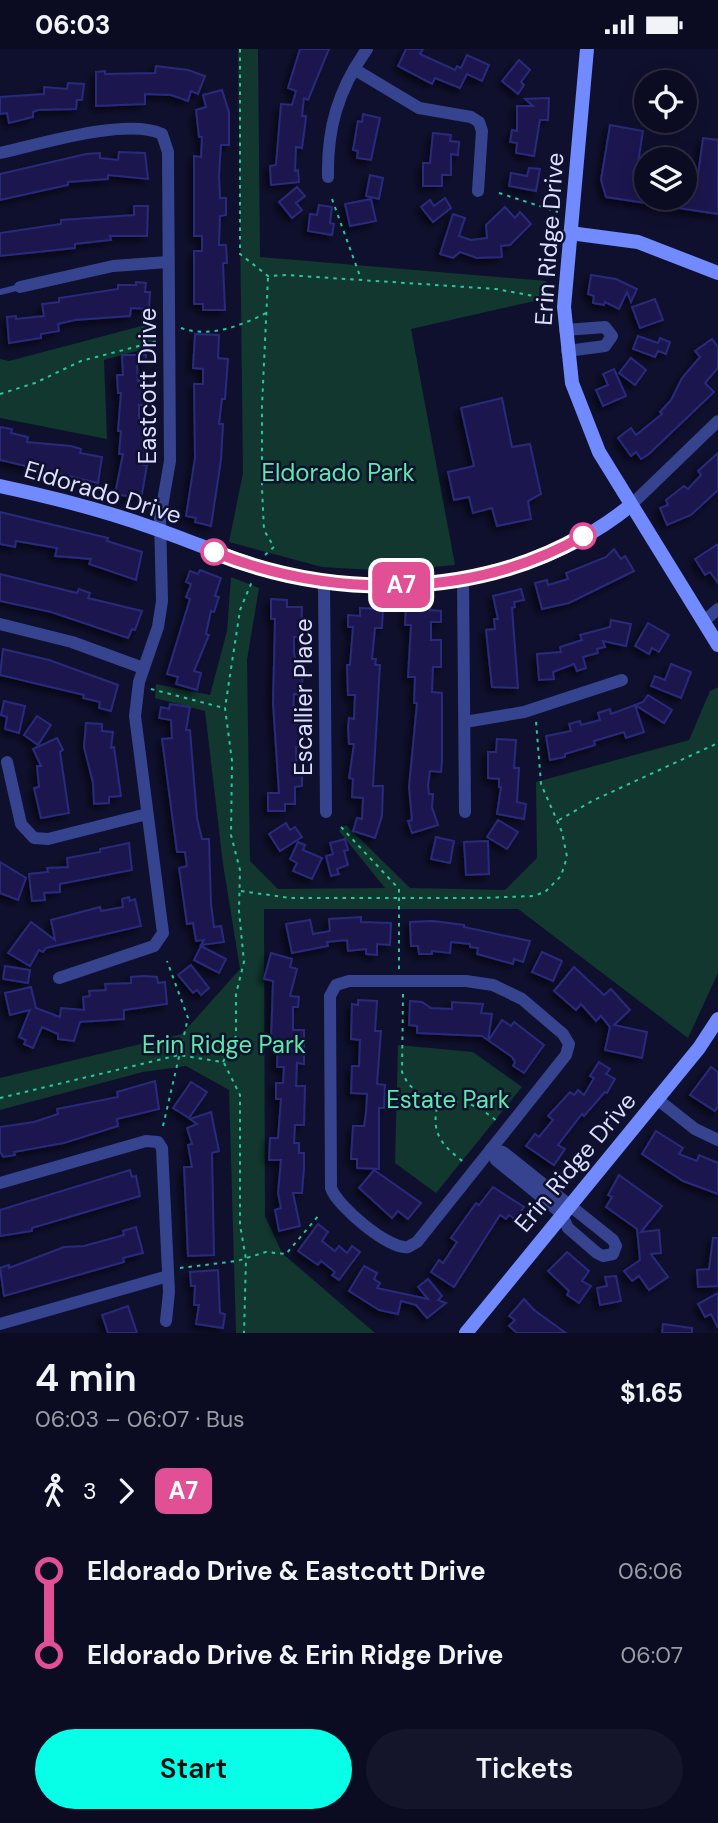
<!DOCTYPE html>
<meta charset="utf-8">
<style>
body{margin:0;font-family:"DM Sans",sans-serif;background:#14152a;color:#f1f3f6;height:100vh;display:flex;flex-direction:column;font-size:26px;white-space:nowrap}
*{box-sizing:border-box;margin:0}
p{font-size:23px;color:#9a9ba5}
.icon{flex:none;width:38px;height:38px;fill:none;stroke:currentColor;stroke-width:2;stroke-linecap:round;stroke-linejoin:round}
.map{position:relative;height:1284px;overflow:hidden}
.details{display:flex;flex-direction:column;background:#0b0c22;flex:1}
.details>*{flex:none}
.badge{padding:0 14px;border-radius:10px;font-size:24px;line-height:46px}
.controls{position:absolute;left:634px;top:21px;display:grid;gap:14px}
.controls a{display:grid;place-items:center;width:63px;height:63px;border-radius:50%;background:#0b0c22;box-shadow:0 4px 18px #0003,0 0 0 2px #2b2c40;font-size:35px}
.map>.badge{position:absolute;translate:-50% -50%;box-shadow:0 0 0 4px #fff}
.legs{display:flex;align-items:center;gap:10px;height:77px;padding:0 35px;font-size:23px}
.legs p{margin-inline-start:auto}
.overview{display:flex;align-items:center;justify-content:space-between;height:119px;padding:0 35px}
h1{font-size:38px;font-weight:600;line-height:52px}
.button{display:flex;gap:14px;margin-top:auto;padding:14px 35px}
.button a{flex:1;height:80px;border-radius:42px;background:#07ffe7;color:#111;font-size:28px;font-weight:600;line-height:80px;text-align:center}
.button a+a{background:#14152a;color:#f1f3f6}
ul{padding:0 35px;list-style:none}
li{display:flex;align-items:center;gap:24px;height:84px;font-size:26px}
li i{display:grid;place-items:center;width:10px;height:100%;margin:0 9px;background:currentColor}
li i::after{content:'';width:18px;height:18px;margin:-9px;border:5px solid;border-radius:50%;background:#0b0c22}
li p{margin-inline-start:auto}
li:first-child i{background:linear-gradient(#0000 50%,currentColor 0)}
li:last-child i{background:linear-gradient(currentColor 50%,#0000 0)}
.status{display:flex;justify-content:space-between;align-items:center;height:49px;padding:0 35px;background:#0b0c22;direction:ltr}
.status svg{height:19px;fill:currentColor}
.map>svg:first-child{display:block}
.green{fill:#11372f}
.building{fill:#1a194f;stroke:#2a297d;stroke-width:2;filter:url(#shadow)}
.lines{fill:none;stroke-linecap:round;stroke-linejoin:round}
.path{stroke:#26c89f;stroke-width:2;stroke-dasharray:3.5 5;stroke-linecap:butt}
.lane{stroke:#364490;stroke-width:6}
.street{stroke:#364490;stroke-width:12}
.secondary{stroke:#728aff;stroke-width:14}
.line-1-casing{stroke:#fff;stroke-width:16}
.line-1{stroke:#e15095;stroke-width:10}
.stop-1-dot{fill:#fff;stroke:#e15095;stroke-width:3.5}
.labels{text-anchor:middle;dominant-baseline:central;stroke-width:5;stroke-linejoin:round;paint-order:stroke}
.street-label{font-size:24px;fill:#dbdeff;stroke:#0f102d}
.park-label{font-size:24px;fill:#5beaab;stroke:#0f102d}
</style>
<div class="status"><b>06:03</b><svg viewBox="0 0 49 12"><path d="M0 12V9h3v3zM5 12V6h3v6zM10 12V3h3v9zM15 12V0h3v12zM26 1h20v11H26zM47 4h2v5h-2z"/></svg></div>
<div class="map">
<svg width="718" height="1284" viewBox="0 0 718 1284">
<defs>
<filter id="shadow"><feDropShadow dx="-4" dy="4" stdDeviation="3.5" flood-color="#0009"/></filter>
</defs>
<rect width="100%" height="100%" fill="#0f102d"/>
<!-- green -->
<g class="green">
<path d="M238,0H258L260,208L546,232L548,249L411,280L455,516L390,522L322,518L229,493L243,424Z"/>
<path d="M153,274L156,297L104,311L107,390L0,369V310L9,312Z"/>
<path d="M231,528L259,539L247,611L250,812L278,840L385,839L339,782L346,776L410,839L505,841L537,809L536,733L689,691L710,642L718,638V924L688,989L518,860H264L265,1167L282,1204L375,1284H236L229,1041L186,1017L143,1023L0,1061V1029L182,985L240,920L223,815L205,662L155,649L156,635L210,646L227,582Z"/>
<path d="M398,996L473,1003L522,1038L436,1144L395,1114Z"/>
</g>
<!-- building -->
<g class="building">
<path d="M300,0H329L308,51L304,49L302,67H306L305,77L302,99L296,98L295,122L298,121L299,133L271,136L270,117L276,116L281,55L292,56L296,42L288,39Z"/>
<path d="M406,0H423L420,5L455,21L457,17L461,19L467,6L489,16L482,32L467,25L460,39L435,29L432,35L398,17Z"/>
<path d="M519,11L530,21L521,33L524,36L518,45L502,32Z"/>
<path d="M156,17L188,21L205,27L198,45L191,42L188,52L171,46L145,45V55L96,57V23L105,22V25L155,24Z"/>
<path d="M68,34L84,35L82,51H77L76,60L38,61L33,63V68L9,74L7,64L0,65V48L44,45V38L67,40Z"/>
<path d="M222,41L229,63V96H221L219,126L220,149H226V166L220,167L219,196H226L227,214H223L225,261H203V255H194V202H202V187H194V107L201,108L202,88H199L196,61L206,58L203,46Z"/>
<path d="M549,49L548,71H540L534,107L516,104L517,94L510,93L512,81L517,82V57H533L525,50Z"/>
<path d="M363,65L380,69L371,111L357,109L358,102L353,101L358,72L362,73Z"/>
<path d="M610,76L643,82L638,114L633,123L646,125V149H684V131L697,133L703,89L718,91V165L606,148L601,131Z"/>
<path d="M433,84L451,86L450,92L459,93L458,106L451,105V126H442V137H423V114H430Z"/>
<path d="M119,103L145,104L148,130L108,126V130L68,133V136L0,151V125L86,105L100,104V109L118,111Z"/>
<path d="M529,119L540,120L536,142L509,137L511,124L527,127Z"/>
<path d="M370,126L383,129L379,150L366,147Z"/>
<path d="M297,138L305,147L296,154L302,161L292,169L279,153Z"/>
<path d="M445,149L451,159L433,173L421,158L430,151L434,157Z"/>
<path d="M371,150L376,172L350,177L345,155Z"/>
<path d="M319,156L332,158L330,174L334,175L332,186L308,182L310,165L317,166Z"/>
<path d="M134,157H148L147,187H110L111,191L75,195V199L0,207V184L61,175V171L134,166Z"/>
<path d="M505,158L515,169L520,163L531,175L510,196L501,197L502,208L477,209L460,203L453,209L440,205L453,165L465,169L459,187L471,191L487,189L486,176Z"/>
<path d="M591,226L616,230L637,240L631,253L627,243L619,260L605,253L604,256L593,254L594,247L588,245Z"/>
<path d="M136,233L146,234L145,243H150L149,260L131,259L130,267L75,271L58,275L59,282L41,285V289L9,294L7,268L16,267V270L44,267L42,255L59,253V249L118,240V236H136Z"/>
<path d="M655,250L663,271L640,279L632,258Z"/>
<path d="M195,285L219,286L218,309L228,310L225,350H222L219,375H223L221,411L211,477L195,473L196,469L186,467L195,409L194,335H203V320L193,319Z"/>
<path d="M638,287L658,294L660,289L670,293L666,305L658,302L655,308L633,300Z"/>
<path d="M712,290L718,298V319L705,334L714,343L649,405L641,410L636,403L631,407L618,389L631,379L636,386L662,365L660,363L671,351L682,329L700,308L695,302Z"/>
<path d="M122,306H146V314L137,315L138,332L144,331L147,347V356H139V370L148,372L144,416H147L142,445L133,443L132,448L115,445L123,405H119L121,382H118L121,344H118L117,326H123Z"/>
<path d="M631,309L646,321L635,336L619,324Z"/>
<path d="M614,320L626,347L603,357L596,341L608,336L603,325Z"/>
<path d="M502,349L512,398L530,395L541,445L528,452L531,470L497,477L492,459L473,464L469,448L454,451L448,423L474,417L461,359Z"/>
<path d="M0,378L12,380L11,384L28,388L27,393L71,397L81,400L80,404L102,408L98,434L0,411Z"/>
<path d="M718,404V441L691,466L667,476L660,459L668,456L666,451L684,437L688,440L701,426L698,422Z"/>
<path d="M0,463L108,489L107,492L142,503L136,531L89,515L91,510L55,507L57,499L16,492L15,498L0,495Z"/>
<path d="M718,495V534L710,523L705,526L695,510Z"/>
<path d="M614,500L621,510L625,507L634,522L569,554L542,560L535,534L547,531L548,536L568,530L566,524L606,508Z"/>
<path d="M200,521L221,529L215,547L219,548L214,563L211,562L206,585L209,586L194,622L201,624L197,641L176,635L178,628L167,625L190,550L186,548L191,535L186,533L190,522L198,525Z"/>
<path d="M0,525L77,544L79,540L90,544L88,549L142,562L135,581L132,580L128,589L51,563L0,552Z"/>
<path d="M521,540L524,551L514,553L515,558L512,559L518,639L492,638L486,581L495,580L494,570H498L493,547Z"/>
<path d="M271,550L287,551V558H302L301,588H294V604L296,613H303V623L301,646L294,645L293,666H301L302,697L296,698L297,724H302V737L295,738V755H285V762H268V744H279L273,654L275,570H271Z"/>
<path d="M406,557H430V561L441,562V573H431V591H441V618H433L432,643L442,644V712L441,723L430,722L428,736L429,745H433L432,758L438,776L412,784L408,772L412,771L409,738L417,654H414L415,628H408L411,576H405Z"/>
<path d="M360,559L383,560L382,579H375L372,610H376L375,616H380L373,737H383L382,767L375,789L353,782L357,769L362,770L363,749L352,748L353,730L349,729L354,695H349L348,679L349,669L354,670L355,646H348L347,616H350L353,578H348V566L360,567Z"/>
<path d="M611,571L631,575L626,597L603,592L605,598L597,600L598,604L583,608L586,619L577,622L574,615L553,623L554,630L539,631L537,605L561,603L560,598L582,591L580,586L610,578Z"/>
<path d="M648,574L669,586L659,603L652,599L649,605L635,597Z"/>
<path d="M3,600L49,611L118,636L111,662L99,659L100,653L83,649L84,646L0,626Z"/>
<path d="M671,615L691,623L681,649L651,637L655,627L665,631Z"/>
<path d="M648,646L672,661L664,674L635,656L643,653Z"/>
<path d="M4,652L25,657L19,684L5,680L7,668L1,666Z"/>
<path d="M170,655L190,658L186,681H190L197,769L202,790H209L211,855L214,878L221,877L224,893L201,896L204,891L196,892L193,874L187,875L179,819L187,817L185,803H177L162,690L172,689L171,671L159,669L161,658L169,660Z"/>
<path d="M635,656L644,683L626,689L624,683L594,692L595,696L565,705V708L550,711L546,687L571,682L569,675L580,672L581,676L600,671L598,664L610,660L611,665Z"/>
<path d="M37,667L51,676L38,696L24,686Z"/>
<path d="M86,674L102,675V682L113,683L111,699L114,698L121,747L109,748V754L94,755L93,734L84,698Z"/>
<path d="M57,689L63,701L60,703L69,764L41,769L34,739L39,738L37,717H41L33,700Z"/>
<path d="M497,690L516,691L514,719H519L517,753L526,755L524,770L497,765L501,738H499V730L488,729V703H496Z"/>
<path d="M498,771L518,783L507,800L487,788Z"/>
<path d="M286,774L290,781L295,778L302,788L280,802L269,785Z"/>
<path d="M436,788L454,792L450,814L431,810Z"/>
<path d="M345,790L348,801L344,802L348,816L337,820L339,825L331,827L326,807L333,805L330,794Z"/>
<path d="M488,792L489,825L466,826L464,793Z"/>
<path d="M298,793L305,796L303,801L322,809L312,830L293,822L297,814L290,810Z"/>
<path d="M129,794L132,821L60,835V843L44,844L45,851L32,852L29,825L48,823L47,819L68,818L67,809L100,803V800Z"/>
<path d="M0,813L26,829L18,851L0,844Z"/>
<path d="M129,848L130,852L135,850L141,877L46,899L43,903L39,901L30,917L8,904L31,873L55,891L51,871L100,858L101,862L123,858L122,850Z"/>
<path d="M361,868V873L391,874L390,896L377,895V906L366,905V900L348,902L347,891L327,893L328,897L292,904L286,875L310,871L313,885L330,882L329,870Z"/>
<path d="M433,872L464,876V878L530,892L523,913L514,910L513,915L477,905L478,899L470,898V895L451,893L450,904L432,902V905H419L418,897H411L410,873Z"/>
<path d="M201,897L226,910L219,924L194,911Z"/>
<path d="M542,903L562,912L553,932L532,923Z"/>
<path d="M271,904L292,910L290,918L297,920L290,947L299,948L298,958H293V981H304V1015L297,1014L296,1037H305L304,1076H295L294,1094H299V1104H304V1119L302,1144H293L300,1177L279,1182L275,1161L281,1159L278,1144L281,1111H269L270,1089H278L281,1050H276V1034H283L284,1018H277L278,993H271L273,932L264,930Z"/>
<path d="M191,916L209,939L201,946L197,941L193,944L178,926Z"/>
<path d="M5,917L30,921L28,934L3,930Z"/>
<path d="M574,918L604,946L611,940L630,961L614,976L647,983L642,1009L605,1001L610,978L601,967L596,972L581,955L576,961L554,942Z"/>
<path d="M144,927L157,928L158,934L165,933L167,955L124,961V970L80,973L74,992L58,990V985L42,978L33,999L24,995L26,991L19,988L30,961L10,966L5,944L31,938L36,959L60,968L61,959L84,961L83,948L90,947L89,942L106,941L105,935L131,934V928Z"/>
<path d="M358,951L377,952L375,982H381L377,1035L385,1036L384,1059H379V1120L357,1119V1110H351L353,1077H364L366,1064L367,1045L351,1044L352,1017H359L360,991L351,990L352,955L358,956Z"/>
<path d="M410,952L422,953L431,959L452,960V953L483,955L481,964L492,965L488,992L502,971L511,977L514,973L544,996L524,1024L513,1017L515,1013L512,1008L482,987L417,984V977L409,976Z"/>
<path d="M599,1013L610,1020L606,1025L615,1030L607,1044L605,1043L584,1067L582,1065L558,1096L565,1100L554,1116L526,1097L535,1085L539,1088L553,1071L548,1067L570,1043L574,1046L578,1041L584,1046L594,1029L590,1027Z"/>
<path d="M711,1018L718,1023V1057L715,1062L690,1046Z"/>
<path d="M155,1032L159,1060L117,1070L118,1077L64,1094L14,1103L15,1106L3,1108L0,1102V1078L34,1073L58,1065L57,1060L118,1048L117,1043Z"/>
<path d="M191,1033L207,1043L189,1069L173,1059Z"/>
<path d="M211,1063L219,1102L212,1104L214,1206L188,1207L184,1118H192L188,1096L192,1095L187,1079L197,1075L190,1070Z"/>
<path d="M656,1082L683,1099L679,1105L697,1112L699,1106L718,1114V1145L683,1132L642,1105Z"/>
<path d="M130,1121L132,1128L136,1127L140,1147L32,1179V1182L0,1187V1161Z"/>
<path d="M374,1121L421,1154L408,1170L398,1162L392,1169L359,1139Z"/>
<path d="M619,1126L662,1157L641,1183L659,1181L661,1204L651,1205L668,1228L649,1241L639,1227L632,1232L624,1222L640,1211L637,1180L606,1158L612,1148L608,1146Z"/>
<path d="M493,1138L524,1158L515,1170L509,1166L506,1170L500,1166L454,1238L431,1223L439,1211L443,1214L457,1193L451,1189L476,1154L479,1156Z"/>
<path d="M318,1175L328,1183L322,1192L335,1202L339,1197L347,1204L352,1197L360,1203L339,1231L332,1226L335,1223L321,1212L318,1216L298,1202Z"/>
<path d="M136,1178L143,1204L123,1209L124,1213L4,1247L0,1219L9,1216V1219L64,1198L84,1197L124,1186L123,1182Z"/>
<path d="M713,1189H718V1237L698,1238L697,1221L709,1220Z"/>
<path d="M567,1203L589,1222L582,1232L591,1237L579,1254L567,1246L569,1242L548,1222Z"/>
<path d="M364,1217L377,1224L374,1230L380,1234L377,1239L428,1250L418,1238L428,1230L442,1247L438,1251L446,1254L427,1269L416,1256L401,1252L398,1265L379,1261L349,1242Z"/>
<path d="M218,1221L220,1264L225,1265L223,1279L196,1275L199,1256H194L195,1237H191L190,1223Z"/>
<path d="M616,1227L621,1252L600,1256L597,1239L607,1237L605,1228Z"/>
<path d="M718,1244V1279L711,1265L705,1268L698,1255Z"/>
<path d="M524,1250L534,1261L566,1284H517L509,1277L515,1271L509,1267Z"/>
<path d="M128,1257L137,1284H108L102,1266Z"/>
<path d="M663,1275L692,1279V1284H662Z"/>
</g>
<g class="lines">
<!-- path -->
<g class="path">
<path d="M240,0V205L268,227L286,226L496,240L550,250"/>
<path d="M499,144L558,163"/>
<path d="M332,150L361,230"/>
<path d="M181,279C209,289 241,277 266,264"/>
<path d="M0,345L35,334L81,312L158,292"/>
<path d="M265,506L274,498L264,481L262,439V357L268,228"/>
<path d="M151,640L224,659"/>
<path d="M559,771L592,752L718,694"/>
<path d="M341,778L399,840V922"/>
<path d="M241,842L290,849H481L533,847L545,843L561,827L567,808L562,783L541,735L536,672"/>
<path d="M403,945L402,1023L408,1035L437,1058"/>
<path d="M223,1013L236,987V945L244,913L239,862L240,821L231,786L232,712L225,659L240,561L253,530"/>
<path d="M224,1014L240,1046V1176L246,1210L244,1284"/>
<path d="M0,1049L179,1006L222,1013"/>
<path d="M438,1057C461,1046 480,1058 498,1073"/>
<path d="M437,1059C431,1086 444,1098 465,1114"/>
<path d="M163,1077L188,969L167,912"/>
<path d="M180,1219L237,1212L266,1203L286,1205L319,1166"/>
</g>
<!-- lane -->
<path class="lane" d="M0,243L20,238"/>
<!-- street -->
<g class="street">
<path d="M354,20L419,59L471,68L479,73L482,82L478,142"/>
<path d="M0,104C38,96 126,68 162,85L168,103L170,412L160,469L162,552L158,578L139,633L135,667L163,884L154,897L59,929"/>
<path d="M328,128C327,79 338,41 367,0"/>
<path d="M20,238L113,217L168,213"/>
<path d="M565,281L605,278L612,287L605,297L567,302"/>
<path d="M631,456L718,372"/>
<path d="M463,529L465,763"/>
<path d="M324,533L326,763"/>
<path d="M704,572L718,560"/>
<path d="M0,575L72,593L143,619"/>
<path d="M465,673L524,663L622,631"/>
<path d="M7,713L21,775L34,789L48,790L147,765"/>
<path d="M349,932H466L493,936L522,950L563,985L569,995L566,1006L417,1193L408,1198C389,1201 337,1157 331,1139L330,947L336,936Z"/>
<path d="M657,1050L695,1080L718,1091"/>
<path d="M491,1100L503,1103L613,1191L616,1197L613,1205L603,1207L597,1204L568,1179L561,1164L496,1111Z"/>
<path d="M0,1134L146,1092L158,1093L162,1099L169,1243L166,1272"/>
<path d="M0,1275L168,1227"/>
</g>
<!-- secondary -->
<g class="secondary">
<path d="M587,0L564,258L572,334L599,403L718,596"/>
<path d="M570,184L638,193L718,224"/>
<path d="M0,437C52,448 103,461 153,479C200,495 245,517 294,527C407,551 539,531 631,456"/>
<path d="M466,1284L699,999L718,970"/>
</g>
</g>
<g class="lines">
<!-- line-1 casing -->
<g class="line-1-casing">
<path id="line-1" d="M214,503C331,550 473,550 583,487"/>
</g>
<!-- line-1 -->
<use href="#line-1" class="line-1"/>
</g>
<!-- markers -->
<g class="stop-1-dot">
<circle cx="583" cy="487" r="12"/>
<circle cx="214" cy="503" r="12"/>
</g>
<g class="labels">
<!-- street labels -->
<g class="street-label">
<text transform="translate(549 190) rotate(-86)">Erin Ridge Drive</text>
<text transform="translate(147 337) rotate(-90)">Eastcott Drive</text>
<text transform="translate(103 443) rotate(17)">Eldorado Drive</text>
<text transform="translate(303 648) rotate(-90)">Escallier Place</text>
<text transform="translate(575 1113) rotate(-50)">Erin Ridge Drive</text>
</g>
<!-- park labels -->
<g class="park-label">
<text x="338" y="423">Eldorado Park</text>
<text x="224" y="995">Erin Ridge Park</text>
<text x="448" y="1050">Estate Park</text>
</g>
</g>
</svg>
<div class="controls">
<a><svg class="icon" aria-label="locate" viewBox="0 0 24 24"><circle cx="12" cy="12" r="6"/><path d="M12 2v4M12 18v4M2 12h4M18 12h4"/></svg></a>
<a><svg class="icon" aria-label="layers" viewBox="0 0 24 24"><path d="M12 4l9 5-9 5-9-5zM3 14l9 5 9-5"/></svg></a>
</div>
<b class="badge" style="left:401px;top:536px;background:#e15095;color:#fff">A7</b>
</div>
<section class="details">
<div class="overview"><div><h1>4 min</h1><p>06:03 – 06:07 · Bus</p></div><b>$1.65</b></div>
<div class="legs"><svg class="icon" aria-label="walk" viewBox="0 0 24 24"><circle cx="13" cy="4" r="2"/><path d="M13 8l-2 6 4 7M11 14l-3 7M7 12l3-4h3l4 4"/></svg>3<svg class="icon" aria-label="forward" viewBox="0 0 24 24"><path d="M9 5l7 7-7 7"/></svg><b class="badge" style="background:#e15095;color:#fff">A7</b></div>
<ul>
<li><i style="color:#e15095"></i><b>Eldorado Drive &amp; Eastcott Drive</b><p>06:06</p></li>
<li><i style="color:#e15095"></i><b>Eldorado Drive &amp; Erin Ridge Drive</b><p>06:07</p></li>
</ul>
<div class="button"><a>Start</a><a>Tickets</a></div>
</section>
